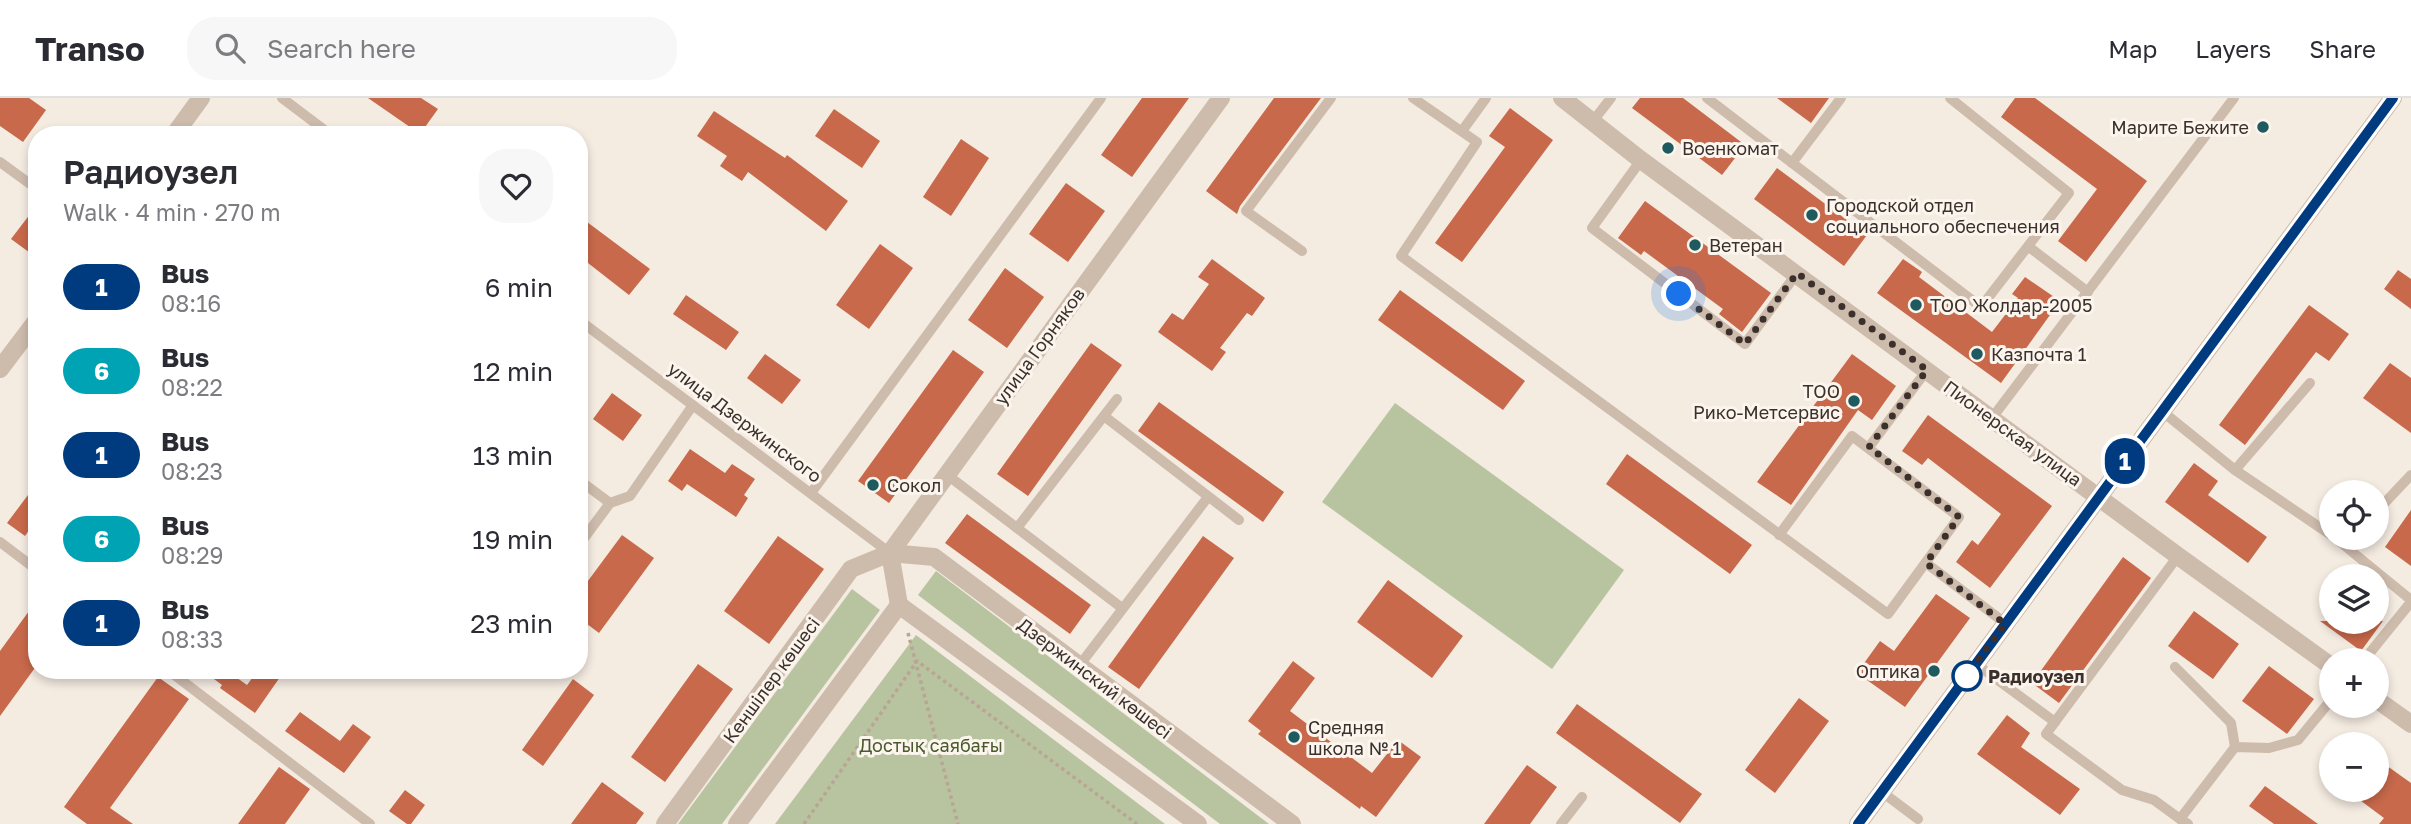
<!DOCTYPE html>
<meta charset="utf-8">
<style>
body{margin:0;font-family:"Golos Text",sans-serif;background:#f7f7f7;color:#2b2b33;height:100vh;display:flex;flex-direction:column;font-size:26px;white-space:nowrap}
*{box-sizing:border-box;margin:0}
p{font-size:23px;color:#7c7c81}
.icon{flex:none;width:38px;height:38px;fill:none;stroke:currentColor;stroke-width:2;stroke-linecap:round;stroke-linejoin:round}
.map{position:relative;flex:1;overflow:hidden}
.side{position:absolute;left:28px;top:28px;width:560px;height:553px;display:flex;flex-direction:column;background:#fff;border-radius:28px;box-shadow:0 4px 10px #0003}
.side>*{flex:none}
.badge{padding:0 14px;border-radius:23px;font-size:24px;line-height:46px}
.tools{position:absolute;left:2319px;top:382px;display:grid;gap:14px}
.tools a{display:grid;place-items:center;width:70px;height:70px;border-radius:50%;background:#fff;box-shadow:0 4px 10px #0003;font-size:35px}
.you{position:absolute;width:35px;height:35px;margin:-18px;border:5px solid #fff;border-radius:50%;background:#1a73e8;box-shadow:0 0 0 10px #1a73e833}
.map>.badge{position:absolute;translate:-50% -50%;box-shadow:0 0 0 4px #fff}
.round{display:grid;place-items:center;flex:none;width:74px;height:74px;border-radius:28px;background:#f7f7f7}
.head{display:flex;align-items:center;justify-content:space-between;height:119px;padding:0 35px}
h1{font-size:33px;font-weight:600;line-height:52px}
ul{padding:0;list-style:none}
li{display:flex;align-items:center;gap:21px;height:84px;padding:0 35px}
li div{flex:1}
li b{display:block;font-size:26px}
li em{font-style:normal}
li .badge{min-width:77px;font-weight:700;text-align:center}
header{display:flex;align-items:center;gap:42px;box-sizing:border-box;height:98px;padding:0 35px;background:#fff;border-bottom:2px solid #e1e1e2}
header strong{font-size:33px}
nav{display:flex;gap:38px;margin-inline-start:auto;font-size:24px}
.search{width:490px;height:63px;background:#f7f7f7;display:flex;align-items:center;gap:18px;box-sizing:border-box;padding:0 24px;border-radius:28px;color:#7c7c81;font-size:26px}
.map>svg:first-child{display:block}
.green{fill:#b8c4a0}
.building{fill:#c8694b}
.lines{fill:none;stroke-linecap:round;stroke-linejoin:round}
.path{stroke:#b9a596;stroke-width:3.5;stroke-dasharray:3.5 3.5;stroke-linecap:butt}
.service{stroke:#cdbbac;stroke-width:10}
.minor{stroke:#cdbbac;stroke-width:18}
.tertiary{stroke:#cdbbac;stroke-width:18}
.line-casing{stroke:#fff;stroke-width:16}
.line{stroke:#003b80;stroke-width:10}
.walk{stroke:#3b302b;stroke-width:7;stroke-dasharray:0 12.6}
.poi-dot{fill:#1f5a5e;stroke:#fbf5ee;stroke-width:2.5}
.stop-dot{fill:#fff;stroke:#003b80;stroke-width:3.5}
.labels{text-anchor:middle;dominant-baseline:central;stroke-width:6;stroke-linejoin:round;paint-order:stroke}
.poi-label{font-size:18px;fill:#3b302b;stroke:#fbf5ee;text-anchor:start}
.street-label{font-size:18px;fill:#3b302b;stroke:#fbf5ee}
.stop-label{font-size:18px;font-weight:bold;fill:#3b302b;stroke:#fbf5ee;text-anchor:start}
.park-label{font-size:18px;fill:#4a5a2e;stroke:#fbf5ee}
</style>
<header>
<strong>Transo</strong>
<div class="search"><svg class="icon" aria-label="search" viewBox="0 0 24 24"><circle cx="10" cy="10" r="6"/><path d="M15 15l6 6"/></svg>Search here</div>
<nav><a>Map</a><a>Layers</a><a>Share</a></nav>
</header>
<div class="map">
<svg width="2411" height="726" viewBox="0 0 2411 726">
<rect width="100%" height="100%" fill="#f4ebe1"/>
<!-- green -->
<g class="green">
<path d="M1395,305L1624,472L1552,571L1322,404Z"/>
<path d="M936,473L1269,726H1220L918,497Z"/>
<path d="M852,491L880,512L722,726H678Z"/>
<path d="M916,537L1165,726H775Z"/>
</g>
<!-- building -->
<g class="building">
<path d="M0,0H29L46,12L23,44L0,28Z"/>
<path d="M368,0H421L438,11L420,36Z"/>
<path d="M1142,0H1189L1132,79L1101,57Z"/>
<path d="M1274,0H1321L1240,108L1237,116L1206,93Z"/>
<path d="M1640,0H1683L1745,47L1722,77L1632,10Z"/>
<path d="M1777,0H1829L1811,25Z"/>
<path d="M2015,0H2035L2147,83L2086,164L2058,143L2097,91L2001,19Z"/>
<path d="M1510,10L1553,42L1462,164L1435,145L1505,49L1489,38Z"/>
<path d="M834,11L880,43L862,70L815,38Z"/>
<path d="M714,13L785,60L787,57L848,103L826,133L748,74L742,83L720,68L727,58L697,38Z"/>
<path d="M961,41L989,60L951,118L923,99Z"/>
<path d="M1777,70L1867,137L1844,168L1754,101Z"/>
<path d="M1066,85L1105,113L1068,164L1029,136Z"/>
<path d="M1645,103L1771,195L1742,234L1719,216L1723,211L1644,153L1641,157L1618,140Z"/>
<path d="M37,107V160L11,141Z"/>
<path d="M579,118L650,171L629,197L579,158Z"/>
<path d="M880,146L913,170L869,231L836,207Z"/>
<path d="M1212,161L1265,200L1252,218L1247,215L1220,250L1226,254L1212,273L1158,234L1172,215L1183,222L1209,186L1198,179Z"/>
<path d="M1903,161L1922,174L1919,179L1992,234L2018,200L2012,196L2025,179L2060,203L2001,285L1877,195Z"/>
<path d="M1005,170L1044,199L1007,250L968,222Z"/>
<path d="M2398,172L2411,181V211L2384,191Z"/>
<path d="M1400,192L1525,283L1503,312L1378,222Z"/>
<path d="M686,197L739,234L726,252L673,216Z"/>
<path d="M2309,207L2349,236L2329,263L2316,254L2245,347L2219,327Z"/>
<path d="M1091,245L1122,267L1028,398L997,376Z"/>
<path d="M953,252L984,274L889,405L858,383Z"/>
<path d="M765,256L801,282L782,306L747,280Z"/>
<path d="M1852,256L1896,288L1872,322L1858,312L1791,407L1757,384Z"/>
<path d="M2390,265L2411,280V335L2363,300Z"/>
<path d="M612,295L642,317L623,343L593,321Z"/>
<path d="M1159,304L1284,394L1263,424L1138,333Z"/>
<path d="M1928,317L2052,408L1990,490L1956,464L1972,442L1978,447L2001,416L1928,360L1922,367L1902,353Z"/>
<path d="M690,351L725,375L732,366L755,381L744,397L748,400L736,419L687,386L682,393L668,383Z"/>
<path d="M1627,356L1752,447L1730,476L1606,386Z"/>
<path d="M2194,365L2218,383L2208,397L2267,439L2248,465L2165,404Z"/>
<path d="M37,385V421L25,438L7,425Z"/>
<path d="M2411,412V468L2385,449Z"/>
<path d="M967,416L1091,507L1070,536L945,445Z"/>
<path d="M622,437L654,460L599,535L579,520V495Z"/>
<path d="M778,438L824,471L769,546L724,513Z"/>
<path d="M1203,438L1234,460L1139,591L1108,569Z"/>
<path d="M2123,459L2151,480L2059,605L2032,585Z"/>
<path d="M1388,482L1463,538L1432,580L1357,524Z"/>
<path d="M1936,496L1970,520L1905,609L1857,575L1880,543L1894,553Z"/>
<path d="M37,502V567L0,618V553Z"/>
<path d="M2194,513L2239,546L2213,581L2168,548Z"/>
<path d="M2320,523H2383L2361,553Z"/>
<path d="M1293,563L1315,580L1290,613L1372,675L1398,642L1421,659L1376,719L1361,708L1360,711L1258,636L1261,633L1248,623Z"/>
<path d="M698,566L733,591L665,684L631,659Z"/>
<path d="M2269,568L2314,601L2287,636L2242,603Z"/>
<path d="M202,572H226L247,587L258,572H285L255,615L220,590L222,587Z"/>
<path d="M158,579L189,601L110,710L133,726H87L64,709Z"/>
<path d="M573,581L594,597L543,668L522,652Z"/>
<path d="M1799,600L1829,623L1775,695L1745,672Z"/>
<path d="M1577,606L1702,696L1680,725L1556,635Z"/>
<path d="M300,614L340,643L353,626L371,639L344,675L285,633Z"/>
<path d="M2007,617L2030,635L2021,649L2080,691L2060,717L1977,656Z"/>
<path d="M2376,660L2411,685V726H2379L2384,720L2345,691H2376Z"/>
<path d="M1527,667L1557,689L1530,726H1484Z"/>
<path d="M279,669L310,691L285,726H238Z"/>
<path d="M602,684L644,715L636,726H571Z"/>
<path d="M2265,688L2318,726H2274L2249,708Z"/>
<path d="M405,692L425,707L411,726H407L389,713Z"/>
</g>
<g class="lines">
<!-- path -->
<g class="path">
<path d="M908,535L958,726"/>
<path d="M804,726L917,563L1137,726"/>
</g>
<!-- service -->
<g class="service">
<path d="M282,0L331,37"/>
<path d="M1413,0L1477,44L1401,158L1888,516L1959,419L1852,338L1779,437"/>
<path d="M1707,0L1981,209L2069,95L1950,0"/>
<path d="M1593,23L1611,0"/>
<path d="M1462,33L1486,0"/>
<path d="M1641,62L1592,130L1745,246L1797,175"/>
<path d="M0,64L37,91"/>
<path d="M1792,65L1841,0"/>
<path d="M2029,149L2088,194"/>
<path d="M1302,153L1246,113L1331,0"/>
<path d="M579,222L890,455"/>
<path d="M2163,314L2235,372L2331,437"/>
<path d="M1104,318L1239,422"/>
<path d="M1992,320L2234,0"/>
<path d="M1869,349L1927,272"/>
<path d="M2235,372L2310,285"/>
<path d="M946,376L1122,510"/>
<path d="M579,382L610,405"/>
<path d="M811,395L1101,0"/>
<path d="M2376,414L2411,377"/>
<path d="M1017,430L1117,301"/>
<path d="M2334,439L2411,502"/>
<path d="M0,444L37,472"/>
<path d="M579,447L610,405L630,398L693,307"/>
<path d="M2178,458L2046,636L2122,692L2154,702L2180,721"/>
<path d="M1926,465L2005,525"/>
<path d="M2364,562L2411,504"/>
<path d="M1976,566L2055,624"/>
<path d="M1079,568L1208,399"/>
<path d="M2175,569L2231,625L2235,649"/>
<path d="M168,572L370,726"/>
<path d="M1882,694L1918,721"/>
<path d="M1561,726L1582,699"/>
<path d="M2188,726L2180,721L2235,649L2269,650L2298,642L2331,602"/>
</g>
<!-- minor -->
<g class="minor">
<path d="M1562,0L1641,62L2178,458L2331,568"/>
<path d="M174,37L201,0"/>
<path d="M0,271L37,222"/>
<path d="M899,507L890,455L1221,0"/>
<path d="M899,507L1198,726"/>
<path d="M2376,601L2411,626"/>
<path d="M665,726L851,471L890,455L934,459L1292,726"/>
<path d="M737,726L899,507"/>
</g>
<!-- tertiary -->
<path class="tertiary" d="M1858,726L2393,0"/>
</g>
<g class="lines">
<!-- line casing -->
<g class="line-casing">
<path id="line" d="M1858,726L2393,0"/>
</g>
<!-- line -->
<use href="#line" class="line"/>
<!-- walk -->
<path class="walk" d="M1679,196L1745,246L1797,175L1927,272L1869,349L1959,419L1926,465L2005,526L1960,587L1967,578"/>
</g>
<!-- markers -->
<g class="poi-dot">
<circle cx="2263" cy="29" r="7"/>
<circle cx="1668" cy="50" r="7"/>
<circle cx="1812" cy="117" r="7"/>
<circle cx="1695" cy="147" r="7"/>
<circle cx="1916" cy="207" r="7"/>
<circle cx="1977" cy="256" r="7"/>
<circle cx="1854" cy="303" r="7"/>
<circle cx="873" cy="387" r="7"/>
<circle cx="1934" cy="573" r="7"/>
<circle cx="1294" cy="639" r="7"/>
</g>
<circle class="stop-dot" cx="1967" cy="578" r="14"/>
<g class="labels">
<!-- poi labels -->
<g class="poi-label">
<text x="2249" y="29" text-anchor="end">Марите Бежите</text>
<text x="1682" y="50">Военкомат</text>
<text x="1826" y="107">Городской отдел<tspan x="1826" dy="21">социального обеспечения</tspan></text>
<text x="1709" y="147">Ветеран</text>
<text x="1930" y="207">ТОО Жолдар-2005</text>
<text x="1991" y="256">Казпочта 1</text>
<text x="1840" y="293" text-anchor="end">ТОО<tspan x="1840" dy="21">Рико-Метсервис</tspan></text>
<text x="887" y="387">Сокол</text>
<text x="1920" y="573" text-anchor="end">Оптика</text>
<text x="1308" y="629">Средняя<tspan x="1308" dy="21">школа № 1</tspan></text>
</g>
<!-- street labels -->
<g class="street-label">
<text transform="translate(1039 248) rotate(-54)">улица Горняков</text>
<text transform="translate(745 324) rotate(37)">улица Дзержинского</text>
<text transform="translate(2013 335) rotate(36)">Пионерская улица</text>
<text transform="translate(1095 580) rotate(37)">Дзержинский көшесі</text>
<text transform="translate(771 582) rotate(-54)">Кеншілер көшесі</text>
</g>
<!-- stop labels -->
<g class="stop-label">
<text x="1988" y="578">Радиоузел</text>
</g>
<!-- park labels -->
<g class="park-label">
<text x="931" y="647">Достық саябағы</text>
</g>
</g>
</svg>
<div class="tools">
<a><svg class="icon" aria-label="locate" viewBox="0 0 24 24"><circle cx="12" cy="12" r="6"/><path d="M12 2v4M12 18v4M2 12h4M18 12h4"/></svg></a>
<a><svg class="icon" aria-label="layers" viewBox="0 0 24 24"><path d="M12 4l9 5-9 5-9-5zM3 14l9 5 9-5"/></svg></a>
<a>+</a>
<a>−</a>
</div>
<div class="you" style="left:1679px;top:196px"></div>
<b class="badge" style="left:2125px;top:363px;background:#003b80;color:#fff">1</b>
<section class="side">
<div class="head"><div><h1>Радиоузел</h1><p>Walk · 4 min · 270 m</p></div><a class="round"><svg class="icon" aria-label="heart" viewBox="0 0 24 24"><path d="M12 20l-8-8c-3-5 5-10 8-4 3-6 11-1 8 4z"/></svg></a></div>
<ul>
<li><span class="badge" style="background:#003b80;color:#fff">1</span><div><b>Bus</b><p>08:16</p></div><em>6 min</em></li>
<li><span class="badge" style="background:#00a3b4;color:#fff">6</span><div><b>Bus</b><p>08:22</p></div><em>12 min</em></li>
<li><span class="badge" style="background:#003b80;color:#fff">1</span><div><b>Bus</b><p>08:23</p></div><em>13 min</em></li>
<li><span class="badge" style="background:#00a3b4;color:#fff">6</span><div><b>Bus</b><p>08:29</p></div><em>19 min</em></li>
<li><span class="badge" style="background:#003b80;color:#fff">1</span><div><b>Bus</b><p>08:33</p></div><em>23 min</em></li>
</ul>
</section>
</div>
